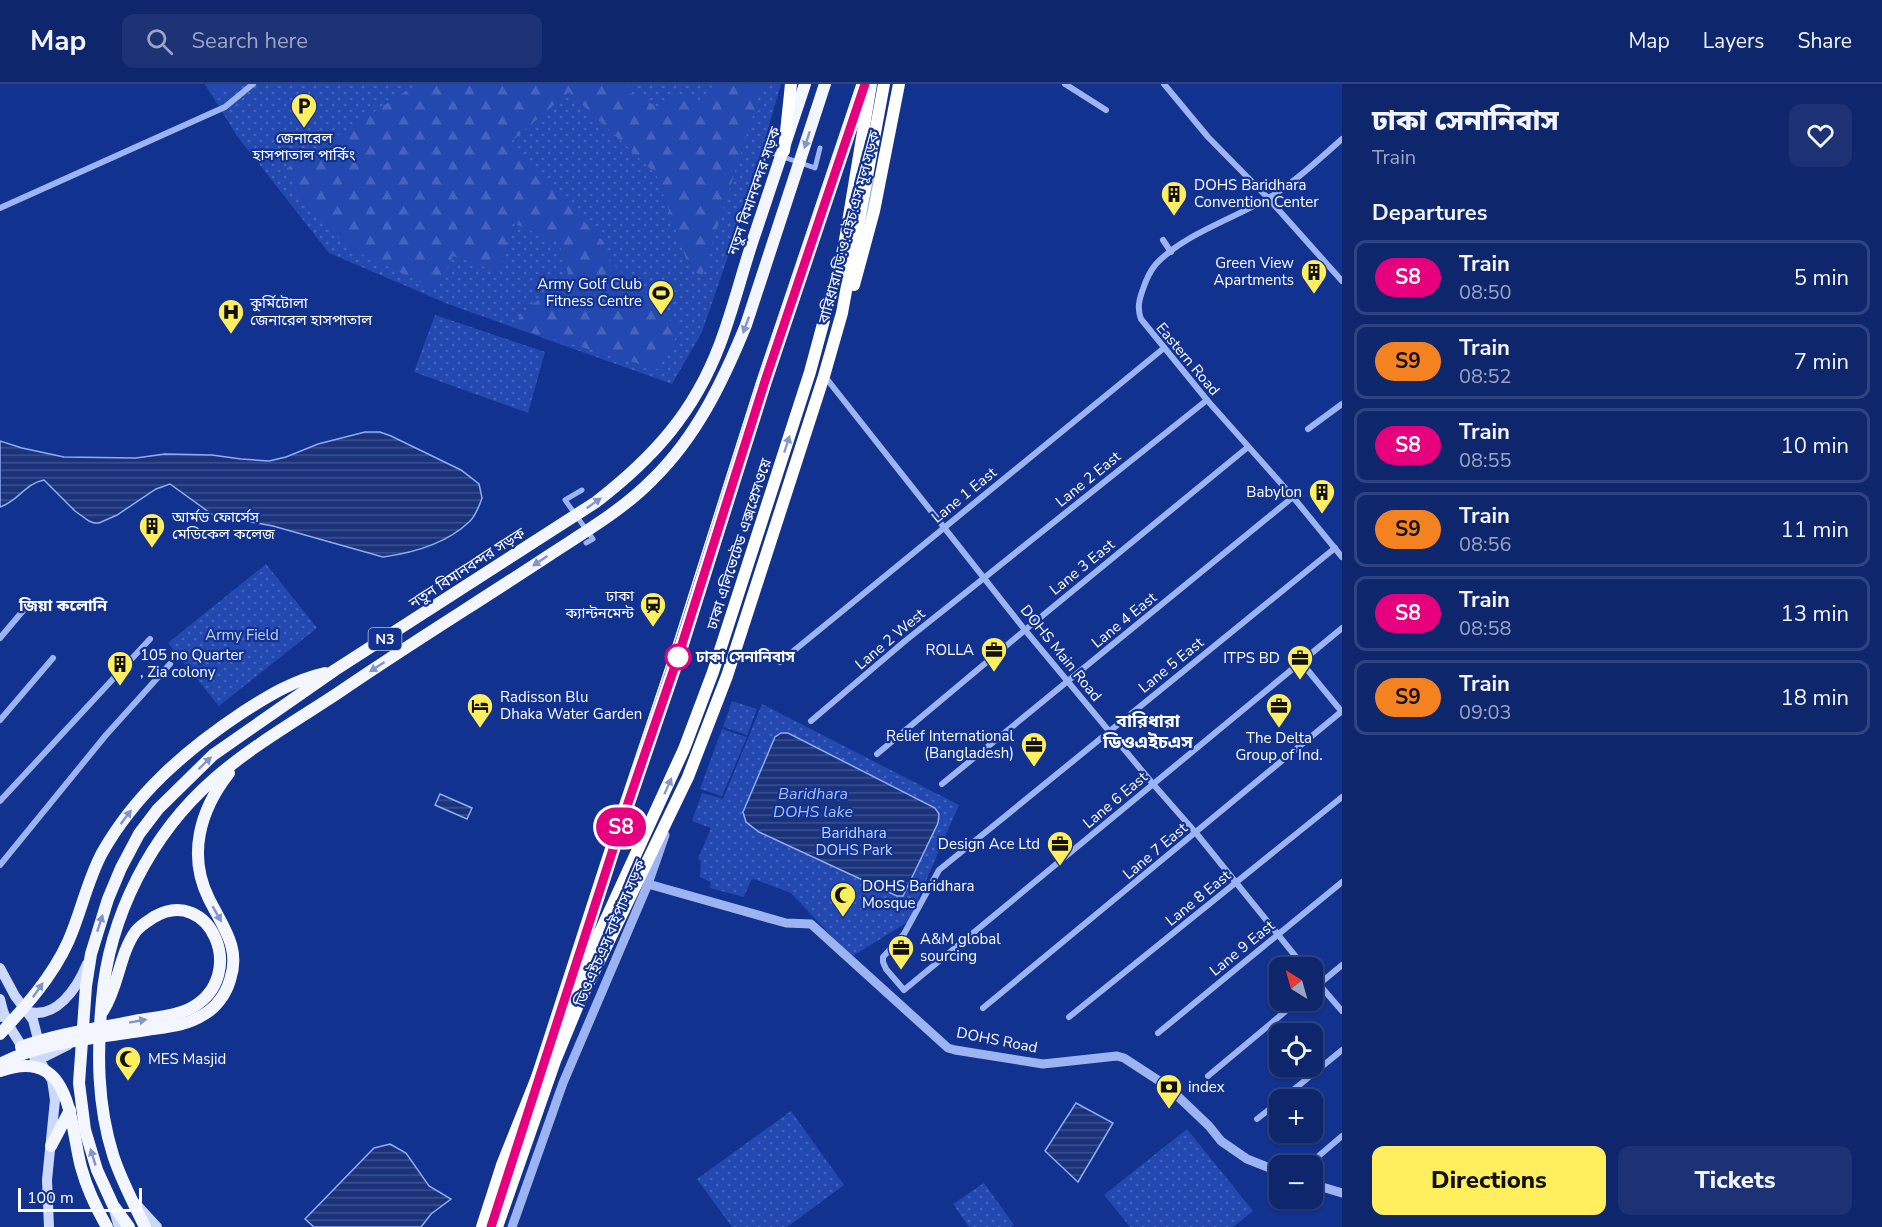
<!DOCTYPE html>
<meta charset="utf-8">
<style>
body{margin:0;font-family:"Nunito Sans","Noto Sans Bengali",sans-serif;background:#1c3274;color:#f1f3f6;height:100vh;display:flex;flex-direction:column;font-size:22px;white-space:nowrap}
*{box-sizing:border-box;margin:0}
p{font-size:20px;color:#9ba5c2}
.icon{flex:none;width:33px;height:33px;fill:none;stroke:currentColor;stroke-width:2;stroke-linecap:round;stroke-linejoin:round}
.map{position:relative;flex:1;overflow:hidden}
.panel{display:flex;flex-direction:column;background:#0e266c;width:540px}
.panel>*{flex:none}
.badge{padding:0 12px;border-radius:20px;font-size:21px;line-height:39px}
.needle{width:39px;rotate:323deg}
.controls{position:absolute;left:1269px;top:873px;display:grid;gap:12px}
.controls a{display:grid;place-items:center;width:54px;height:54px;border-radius:12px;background:#0e266c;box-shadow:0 2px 4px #0004,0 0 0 2px #2e437f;font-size:30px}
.scale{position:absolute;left:18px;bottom:15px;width:124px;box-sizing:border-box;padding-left:6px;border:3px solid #fff;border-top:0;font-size:16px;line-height:21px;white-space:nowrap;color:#fff;-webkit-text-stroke:4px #123290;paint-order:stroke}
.map>.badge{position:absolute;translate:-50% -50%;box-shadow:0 0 0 3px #fff}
h2{padding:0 30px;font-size:22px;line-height:54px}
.round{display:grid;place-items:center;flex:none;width:63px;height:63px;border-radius:12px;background:#1c3274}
.headline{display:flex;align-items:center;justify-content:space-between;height:102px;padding:0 30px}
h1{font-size:28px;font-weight:800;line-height:45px}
.cta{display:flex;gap:12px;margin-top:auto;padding:12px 30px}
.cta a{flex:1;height:69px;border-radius:12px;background:#ffee5e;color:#111;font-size:24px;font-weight:800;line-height:69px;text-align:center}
.cta a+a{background:#1c3274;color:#f1f3f6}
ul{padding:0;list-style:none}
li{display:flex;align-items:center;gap:18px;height:75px;margin:0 12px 9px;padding:0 18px;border:3px solid #2e437f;border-radius:12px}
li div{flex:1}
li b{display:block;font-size:22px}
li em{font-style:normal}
li .badge{min-width:66px;font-weight:700;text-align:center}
header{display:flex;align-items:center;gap:36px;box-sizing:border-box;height:84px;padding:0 30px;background:#0e266c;border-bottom:2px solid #2e437f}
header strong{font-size:28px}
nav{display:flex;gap:33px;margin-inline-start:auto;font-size:21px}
.search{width:420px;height:54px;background:#1c3274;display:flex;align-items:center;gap:15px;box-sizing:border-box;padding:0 21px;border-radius:12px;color:#9ba5c2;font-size:22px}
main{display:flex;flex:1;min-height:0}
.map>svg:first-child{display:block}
.green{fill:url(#green-dots)}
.forest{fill:url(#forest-firs)}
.water{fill:url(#water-rules);stroke:#8facf5;stroke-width:1.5}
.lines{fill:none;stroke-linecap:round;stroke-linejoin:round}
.pedestrian{stroke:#9db4f2;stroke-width:5}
.minor{stroke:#9db4f2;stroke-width:6}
.tertiary{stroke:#9db4f2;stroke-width:9}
.secondary{stroke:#ccd8fc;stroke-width:10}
.trunk{stroke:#f4f6ff;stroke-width:12}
.motorway{stroke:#fff;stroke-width:12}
.tram{stroke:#fff;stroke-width:1.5}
.rail{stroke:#fff;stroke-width:2;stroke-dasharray:10 4.5;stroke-linecap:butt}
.oneway{fill:#8394c8}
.oneway2{fill:#8898c8}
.line-casing{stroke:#fff;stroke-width:14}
.line{stroke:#e6007e;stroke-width:9}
.stop-dot{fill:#fff;stroke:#e6007e;stroke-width:3}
.labels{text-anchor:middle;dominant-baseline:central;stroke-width:4.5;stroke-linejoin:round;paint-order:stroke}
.shield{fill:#123290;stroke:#b8c2de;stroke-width:1.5}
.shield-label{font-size:14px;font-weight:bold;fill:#fff}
.poi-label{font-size:15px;fill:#fff;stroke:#123290;text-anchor:start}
.street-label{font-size:15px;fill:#fff;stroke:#123290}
.park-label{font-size:15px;fill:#c4d4fd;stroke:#123290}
.stop-label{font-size:15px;font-weight:bold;fill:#fff;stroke:#123290;text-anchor:start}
.neighbourhood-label{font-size:16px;font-weight:bold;fill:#fff;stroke:#123290}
.water-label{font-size:16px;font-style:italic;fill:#a9bff9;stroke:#123290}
.quarter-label{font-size:18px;font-weight:bold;fill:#fff;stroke:#123290}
</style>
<header>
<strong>Map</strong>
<div class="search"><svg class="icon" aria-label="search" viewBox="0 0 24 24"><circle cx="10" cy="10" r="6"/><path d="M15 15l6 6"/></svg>Search here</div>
<nav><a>Map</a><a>Layers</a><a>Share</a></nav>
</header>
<main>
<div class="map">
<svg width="1342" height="1143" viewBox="0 0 1342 1143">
<defs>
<pattern id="green-dots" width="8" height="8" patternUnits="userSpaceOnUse" patternTransform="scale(1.5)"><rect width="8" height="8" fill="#2349b0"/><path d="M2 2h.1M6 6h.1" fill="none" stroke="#4464bc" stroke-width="1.8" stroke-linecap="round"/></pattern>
<pattern id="forest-firs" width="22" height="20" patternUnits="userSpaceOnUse" patternTransform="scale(1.5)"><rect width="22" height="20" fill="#2349b0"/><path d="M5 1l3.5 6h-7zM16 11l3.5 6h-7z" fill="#4464bc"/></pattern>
<pattern id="water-rules" width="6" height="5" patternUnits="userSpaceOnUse" patternTransform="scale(1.5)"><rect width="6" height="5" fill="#1b337a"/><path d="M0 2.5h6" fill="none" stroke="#3d528e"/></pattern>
</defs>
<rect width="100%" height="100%" fill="#123290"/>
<!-- green -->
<g class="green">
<path d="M205,0H781L748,114L702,248L672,300L448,220L329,169L237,52Z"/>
<path d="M435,231L545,268L528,329L414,288Z"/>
<path d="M266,480L317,544L219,622L168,559Z"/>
<path d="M732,617L757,625L747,651L723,643Z"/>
<path d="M762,620L959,721L908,838L851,873L791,809L754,795L751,796L744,813L710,804L711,798L700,793L701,777L698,775L711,744L692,737L702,709L723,715Z"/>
<path d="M722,645L747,653L722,712L700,705Z"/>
<path d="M791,1027L844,1101L787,1143H732L697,1095Z"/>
<path d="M1187,1045L1253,1127L1233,1143H1130L1104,1111Z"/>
<path d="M984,1099L1014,1141L1010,1143H969L953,1120Z"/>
</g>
<!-- forest -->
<g class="forest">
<path d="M205,0H235L232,4L211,10Z"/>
<path d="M417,0H629L627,8L665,26L673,7L698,17L715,0L752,2L763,0L702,191L690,186L656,90L569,8L508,60L603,157L606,173L672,239L681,244L658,285L515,244L521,229L569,193L559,159L513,139L499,188L453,172L437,206L347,163L299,111L286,85Z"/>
</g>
<!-- water -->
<g class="water">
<path d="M365,348H380L391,352L461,386L479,400L482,414C479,422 476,432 469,438C447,459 412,469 383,473L273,442L213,431L170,400L156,405L117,431L99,439H94L89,437L75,427L44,396C26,399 17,418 0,423V357L22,364L64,373L136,374L165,370L212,371L241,375L269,377L286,373L318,360Z"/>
<path d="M781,649H788L935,724L939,730L938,739L903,812H897L759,748L746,738L743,728L775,653Z"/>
<path d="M440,710L472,724L467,735L435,721Z"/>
<path d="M1076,1019L1113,1039L1078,1098L1045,1067Z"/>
<path d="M390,1060L406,1069L429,1102L451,1115L431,1130L421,1143H314L305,1135L374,1064Z"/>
</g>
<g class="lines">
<!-- pedestrian -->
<g class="pedestrian">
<path d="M761,82L766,67L815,84L820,64"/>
<path d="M582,406L565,416L593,455L586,459"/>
</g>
<!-- minor -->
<g class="minor">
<path d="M1065,0L1106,26"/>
<path d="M1164,0L1208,53L1268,114L1342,197"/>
<path d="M1342,55C1318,76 1294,99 1267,115C1232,135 1183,151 1156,180C1150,187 1146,196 1143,205C1139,216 1137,224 1141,235L1207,316L1293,413L1342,473"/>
<path d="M0,124L225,23L253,0"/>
<path d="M1163,156L1171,168"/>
<path d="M826,294L1025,546L1153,700L1196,749L1305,884"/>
<path d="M1308,345L1342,320"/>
<path d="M1335,464L939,786L904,850L883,873V878L886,885L904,906L1342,544"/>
<path d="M0,554L27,522"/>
<path d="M780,578L1164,264"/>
<path d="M1301,578L1342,628"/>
<path d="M0,636L53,574"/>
<path d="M811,637L905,557L1207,316"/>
<path d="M877,670L1025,546L1248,363"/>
<path d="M942,700L1293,413"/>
<path d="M0,717L150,555"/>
<path d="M0,781L106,651L170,580"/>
<path d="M1312,892L1342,927"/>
<path d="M1312,906L1342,881"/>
<path d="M983,924L1342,627"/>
<path d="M1069,933L1342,713"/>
<path d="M1158,949L1342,798"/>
<path d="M1208,992L1299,916"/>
<path d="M1281,1016L1342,966"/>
<path d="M1257,1035L1280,1017"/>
<path d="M1307,1082L1342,1052"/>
</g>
<!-- tertiary -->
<g class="tertiary">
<path d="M864,137L875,98"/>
<path d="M648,800L786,839L811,840L948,964L955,966L1043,980L1117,972L1124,974L1167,1002L1209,1042L1221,1057L1247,1075L1280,1088"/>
<path d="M1312,1100L1342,1109"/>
<path d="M512,1143L563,999L648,800L665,751"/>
</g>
<!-- secondary -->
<g class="secondary">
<path d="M0,884L15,912L33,936L40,963"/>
<path d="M0,915L3,927L0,933"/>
<path d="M3,927L11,945L21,961L39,976L52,996L55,1016L47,1096L49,1143"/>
<path d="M26,927C56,937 77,904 87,880"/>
<path d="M34,978L68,961"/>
<path d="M134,1118L157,1143"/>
<path d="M113,1123L119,1143"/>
</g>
<!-- trunk -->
<g class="trunk">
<path d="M0,950C26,922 52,893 68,858C81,829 87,797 102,769C136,709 186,666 243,628C268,612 294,596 325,589"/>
<path d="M21,963C59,949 100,944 140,936C157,933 178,932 193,923C249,890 209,801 154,833C148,837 141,841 136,847C119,870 119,902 103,927"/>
<path d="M0,980C44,957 98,954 146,946C165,943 186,942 203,931C216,924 226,910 230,896C241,864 223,843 209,815C187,771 200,726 229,689"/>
<path d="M0,987C72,962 69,1036 81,1083C87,1105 96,1124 107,1143"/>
<path d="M51,1062L70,1026"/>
<path d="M129,1143L113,1121L97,1086L85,1046L79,999L86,902L91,870L108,815L121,784L139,750L158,725L213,671L335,586L596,418C653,374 694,329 720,260C734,223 743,184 756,147C772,98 789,49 805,0"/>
<path d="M145,1143C134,1120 121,1096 113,1071C97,1020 97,968 102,916C109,832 151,750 214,695C252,662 297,636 338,609C408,561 480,517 551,470C586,447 624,425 653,395C697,352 723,297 746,241L825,0"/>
</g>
<!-- motorway -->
<g class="motorway">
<path d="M784,67L791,0"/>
<path d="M854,201L874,127L899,0"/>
<path d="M482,1143L502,1081L561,933L684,665L713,588L810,288L844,162L871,0"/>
<path d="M497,1143L555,977L578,921L688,693L727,592L824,292L842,229L884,0"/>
</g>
<!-- tram -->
<path class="tram" d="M483,1143L621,717L670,571L757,297L857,0"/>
<!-- rail -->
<path class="rail" d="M491,1143L628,719L678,573L765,297L865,0"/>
</g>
<!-- one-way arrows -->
<defs><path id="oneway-solid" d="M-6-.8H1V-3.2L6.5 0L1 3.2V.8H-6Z" transform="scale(1.5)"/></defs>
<g class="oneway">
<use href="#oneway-solid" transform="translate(807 56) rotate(108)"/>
<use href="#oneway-solid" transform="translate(746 241) rotate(110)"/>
<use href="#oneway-solid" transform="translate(594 419) rotate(-35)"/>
<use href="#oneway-solid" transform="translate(540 477) rotate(146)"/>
<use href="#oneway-solid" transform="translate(377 583) rotate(147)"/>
<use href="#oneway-solid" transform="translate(205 679) rotate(-44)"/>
<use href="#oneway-solid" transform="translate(126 733) rotate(-53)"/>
<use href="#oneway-solid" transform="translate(217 830) rotate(60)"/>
<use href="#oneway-solid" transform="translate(100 839) rotate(-72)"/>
<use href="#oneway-solid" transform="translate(38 906) rotate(-55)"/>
<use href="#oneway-solid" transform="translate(138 937) rotate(-10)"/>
<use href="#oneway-solid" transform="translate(93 1073) rotate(-107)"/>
</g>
<g class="oneway2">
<use href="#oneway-solid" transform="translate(787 360) rotate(-72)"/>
<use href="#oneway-solid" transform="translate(668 702) rotate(-66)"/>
</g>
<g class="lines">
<!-- line casing -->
<g class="line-casing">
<path id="line" d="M491,1143L628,719L678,573L765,297L865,0"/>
</g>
<!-- line -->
<use href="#line" class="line"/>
</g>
<!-- icons -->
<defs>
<g id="parking-pin" transform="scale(1.35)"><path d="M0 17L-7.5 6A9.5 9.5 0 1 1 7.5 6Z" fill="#ffee5e" stroke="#123290"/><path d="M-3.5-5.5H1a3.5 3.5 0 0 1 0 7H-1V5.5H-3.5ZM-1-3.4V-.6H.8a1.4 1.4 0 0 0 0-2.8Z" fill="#111"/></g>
<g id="building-pin" transform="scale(1.35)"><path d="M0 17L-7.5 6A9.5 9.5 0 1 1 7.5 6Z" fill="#ffee5e" stroke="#123290"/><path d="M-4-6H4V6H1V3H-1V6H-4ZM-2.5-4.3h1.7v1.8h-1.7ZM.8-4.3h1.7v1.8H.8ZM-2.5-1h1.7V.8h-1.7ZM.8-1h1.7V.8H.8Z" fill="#111"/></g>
<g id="stadium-pin" transform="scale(1.35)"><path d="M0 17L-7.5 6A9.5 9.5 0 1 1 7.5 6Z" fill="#ffee5e" stroke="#123290"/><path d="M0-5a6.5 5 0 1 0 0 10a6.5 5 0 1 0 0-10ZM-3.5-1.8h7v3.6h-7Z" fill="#111"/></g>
<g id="hospital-pin" transform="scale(1.35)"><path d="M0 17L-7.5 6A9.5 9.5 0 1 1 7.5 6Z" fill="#ffee5e" stroke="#123290"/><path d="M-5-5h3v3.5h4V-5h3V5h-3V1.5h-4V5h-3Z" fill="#111"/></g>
<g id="station-pin" transform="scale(1.35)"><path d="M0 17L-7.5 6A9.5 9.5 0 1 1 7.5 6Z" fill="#ffee5e" stroke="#123290"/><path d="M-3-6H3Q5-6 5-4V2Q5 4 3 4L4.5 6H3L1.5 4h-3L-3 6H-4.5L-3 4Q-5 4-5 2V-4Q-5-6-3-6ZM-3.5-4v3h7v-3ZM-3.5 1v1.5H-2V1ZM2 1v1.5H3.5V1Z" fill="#111"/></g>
<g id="office-pin" transform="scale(1.35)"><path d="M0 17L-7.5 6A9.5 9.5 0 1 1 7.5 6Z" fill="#ffee5e" stroke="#123290"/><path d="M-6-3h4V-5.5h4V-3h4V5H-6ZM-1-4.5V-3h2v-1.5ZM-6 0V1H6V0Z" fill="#111"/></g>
<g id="hotel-pin" transform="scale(1.35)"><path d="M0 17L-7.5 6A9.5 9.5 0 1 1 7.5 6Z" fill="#ffee5e" stroke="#123290"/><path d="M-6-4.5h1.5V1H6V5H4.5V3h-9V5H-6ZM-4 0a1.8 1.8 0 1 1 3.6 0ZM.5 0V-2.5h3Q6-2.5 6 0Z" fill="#111"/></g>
<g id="mosque-pin" transform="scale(1.35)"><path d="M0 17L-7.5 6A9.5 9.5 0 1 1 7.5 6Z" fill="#ffee5e" stroke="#123290"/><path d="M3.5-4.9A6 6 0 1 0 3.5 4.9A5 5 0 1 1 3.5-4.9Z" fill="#111"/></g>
<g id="bank-pin" transform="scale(1.35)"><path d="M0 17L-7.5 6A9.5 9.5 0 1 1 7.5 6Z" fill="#ffee5e" stroke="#123290"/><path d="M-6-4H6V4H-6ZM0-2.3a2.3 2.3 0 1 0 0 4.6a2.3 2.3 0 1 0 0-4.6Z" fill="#111"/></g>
</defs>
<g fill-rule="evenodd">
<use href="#parking-pin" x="304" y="22"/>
<use href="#building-pin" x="1174" y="110"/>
<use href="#building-pin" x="1314" y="188"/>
<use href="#stadium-pin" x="661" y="209"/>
<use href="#hospital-pin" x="231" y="228"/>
<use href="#building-pin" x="1322" y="408"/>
<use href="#building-pin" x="152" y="442"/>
<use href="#station-pin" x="653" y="521"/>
<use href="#office-pin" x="994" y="566"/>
<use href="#office-pin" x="1300" y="574"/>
<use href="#building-pin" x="120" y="580"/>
<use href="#hotel-pin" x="480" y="622"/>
<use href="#office-pin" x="1279" y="622"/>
<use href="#office-pin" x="1034" y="661"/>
<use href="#office-pin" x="1060" y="760"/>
<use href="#mosque-pin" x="843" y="811"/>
<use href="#office-pin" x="901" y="864"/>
<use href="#mosque-pin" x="128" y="975"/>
<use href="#bank-pin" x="1169" y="1003"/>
</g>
<!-- markers -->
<circle class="stop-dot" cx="678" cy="573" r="12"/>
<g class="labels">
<!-- shield labels -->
<rect class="shield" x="368.5" y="544" width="33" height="22" rx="4.5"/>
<g class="shield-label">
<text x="385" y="555">N3</text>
</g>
<!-- poi labels -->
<g class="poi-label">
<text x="304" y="54" text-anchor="middle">জেনারেল<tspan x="304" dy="17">হাসপাতাল পার্কিং</tspan></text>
<text x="1194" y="101">DOHS Baridhara<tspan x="1194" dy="17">Convention Center</tspan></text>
<text x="1294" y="179" text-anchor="end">Green View<tspan x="1294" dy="17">Apartments</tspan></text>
<text x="642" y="200" text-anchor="end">Army Golf Club<tspan x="642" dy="17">Fitness Centre</tspan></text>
<text x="250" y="219">কুর্মিটোলা<tspan x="250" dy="17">জেনারেল হাসপাতাল</tspan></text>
<text x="1302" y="408" text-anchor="end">Babylon</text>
<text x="172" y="433">আর্মড ফোর্সেস<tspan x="172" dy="17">মেডিকেল কলেজ</tspan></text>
<text x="634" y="512" text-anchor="end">ঢাকা<tspan x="634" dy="17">ক্যান্টনমেন্ট</tspan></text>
<text x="974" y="566" text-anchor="end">ROLLA</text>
<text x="140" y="571">105 no Quarter<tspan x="140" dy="17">, Zia colony</tspan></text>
<text x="1280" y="574" text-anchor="end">ITPS BD</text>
<text x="500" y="613">Radisson Blu<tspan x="500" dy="17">Dhaka Water Garden</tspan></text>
<text x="1014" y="652" text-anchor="end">Relief International<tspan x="1014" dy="17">(Bangladesh)</tspan></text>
<text x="1279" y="654" text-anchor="middle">The Delta<tspan x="1279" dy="17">Group of Ind.</tspan></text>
<text x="1040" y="760" text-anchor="end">Design Ace Ltd</text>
<text x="862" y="802">DOHS Baridhara<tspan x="862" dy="17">Mosque</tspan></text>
<text x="920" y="855">A&amp;M global<tspan x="920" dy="17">sourcing</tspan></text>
<text x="148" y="975">MES Masjid</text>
<text x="1188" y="1003">index</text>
</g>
<!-- street labels -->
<g class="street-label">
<text transform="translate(754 107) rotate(-71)">নতুন বিমানবন্দর সড়ক</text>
<text transform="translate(849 143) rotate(-75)">বারিধারা ডি.ও.এইচ.এস মূল সড়ক</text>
<text transform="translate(1188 275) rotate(50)">Eastern Road</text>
<text transform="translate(1088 395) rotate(-39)">Lane 2 East</text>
<text transform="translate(964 411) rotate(-39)">Lane 1 East</text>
<text transform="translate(739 460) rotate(-72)">ঢাকা এলিভেটেড এক্সপ্রেসওয়ে</text>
<text transform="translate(1082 483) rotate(-39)">Lane 3 East</text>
<text transform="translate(467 484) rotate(-33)">নতুন বিমানবন্দর সড়ক</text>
<text transform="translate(1124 536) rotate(-39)">Lane 4 East</text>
<text transform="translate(890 555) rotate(-40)">Lane 2 West</text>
<text transform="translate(1061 569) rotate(51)">DOHS Main Road</text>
<text transform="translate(1171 581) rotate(-39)">Lane 5 East</text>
<text transform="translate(1115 716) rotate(-40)">Lane 6 East</text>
<text transform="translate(1155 767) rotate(-40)">Lane 7 East</text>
<text transform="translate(1198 814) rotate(-39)">Lane 8 East</text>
<text transform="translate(610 849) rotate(-67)">ডিওএইচএস বাইপাস সড়ক</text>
<text transform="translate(1242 864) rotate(-39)">Lane 9 East</text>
<text transform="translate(997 956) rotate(11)">DOHS Road</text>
</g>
<!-- park labels -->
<g class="park-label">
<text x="242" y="551">Army Field</text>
<text x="854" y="749">Baridhara<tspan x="854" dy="17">DOHS Park</tspan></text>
</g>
<!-- stop labels -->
<g class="stop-label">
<text x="696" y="573">ঢাকা সেনানিবাস</text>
</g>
<!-- neighbourhood labels -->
<g class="neighbourhood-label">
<text x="63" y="522">জিয়া কলোনি</text>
</g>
<!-- water labels -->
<g class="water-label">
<text x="813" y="710">Baridhara<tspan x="813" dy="18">DOHS lake</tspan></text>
</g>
<!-- quarter labels -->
<g class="quarter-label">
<text x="1148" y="637">বারিধারা<tspan x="1148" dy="21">ডিওএইচএস</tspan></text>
</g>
</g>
</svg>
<div class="controls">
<a><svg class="needle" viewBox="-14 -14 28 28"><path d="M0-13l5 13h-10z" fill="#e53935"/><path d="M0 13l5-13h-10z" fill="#9ba5c2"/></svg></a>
<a><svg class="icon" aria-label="locate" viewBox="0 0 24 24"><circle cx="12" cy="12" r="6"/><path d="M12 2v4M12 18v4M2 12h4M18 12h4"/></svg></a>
<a>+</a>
<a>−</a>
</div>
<div class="scale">100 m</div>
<b class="badge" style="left:621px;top:743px;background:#e6007e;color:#fff">S8</b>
</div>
<section class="panel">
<div class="headline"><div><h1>ঢাকা সেনানিবাস</h1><p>Train</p></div><a class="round"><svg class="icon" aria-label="heart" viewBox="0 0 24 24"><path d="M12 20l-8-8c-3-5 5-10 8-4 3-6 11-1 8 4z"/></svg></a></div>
<h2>Departures</h2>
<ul>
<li><span class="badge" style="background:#e6007e;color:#fff">S8</span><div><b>Train</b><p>08:50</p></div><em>5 min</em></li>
<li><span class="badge" style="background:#f58220;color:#111">S9</span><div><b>Train</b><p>08:52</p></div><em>7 min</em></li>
<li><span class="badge" style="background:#e6007e;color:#fff">S8</span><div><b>Train</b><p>08:55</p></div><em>10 min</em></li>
<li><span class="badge" style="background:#f58220;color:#111">S9</span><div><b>Train</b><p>08:56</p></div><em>11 min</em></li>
<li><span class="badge" style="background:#e6007e;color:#fff">S8</span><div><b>Train</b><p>08:58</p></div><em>13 min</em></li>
<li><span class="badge" style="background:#f58220;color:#111">S9</span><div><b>Train</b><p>09:03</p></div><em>18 min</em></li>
</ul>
<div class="cta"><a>Directions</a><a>Tickets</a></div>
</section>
</main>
